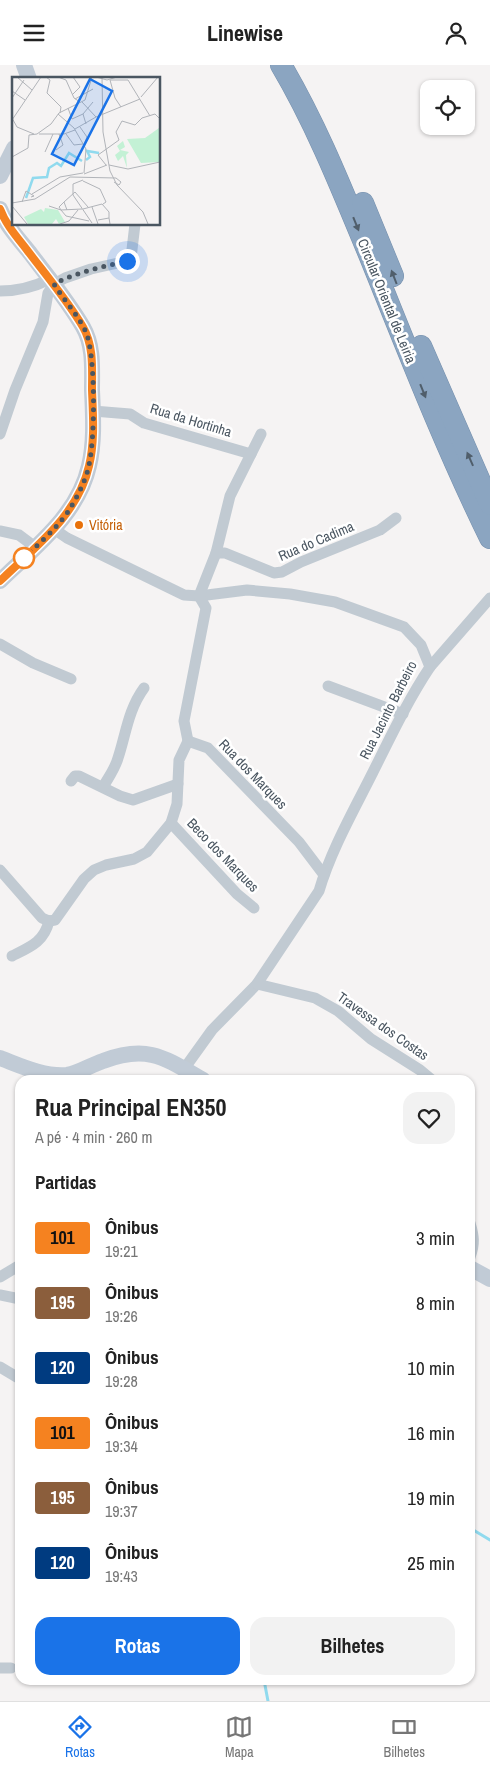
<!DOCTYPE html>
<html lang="pt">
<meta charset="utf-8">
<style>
body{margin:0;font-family:"Archivo Narrow",sans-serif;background:#f2f2f2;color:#222;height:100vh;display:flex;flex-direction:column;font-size:19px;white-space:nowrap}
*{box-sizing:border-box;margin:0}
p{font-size:16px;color:#767676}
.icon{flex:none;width:28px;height:28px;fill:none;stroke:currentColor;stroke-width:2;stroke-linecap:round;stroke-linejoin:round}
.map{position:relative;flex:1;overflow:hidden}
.panel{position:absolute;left:15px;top:1010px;width:460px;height:610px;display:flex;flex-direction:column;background:#fff;border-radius:15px;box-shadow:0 1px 4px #0004}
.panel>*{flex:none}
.badge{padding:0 10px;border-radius:4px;font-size:18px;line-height:32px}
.buttons{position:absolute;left:420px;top:15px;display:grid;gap:10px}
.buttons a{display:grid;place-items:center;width:55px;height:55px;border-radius:10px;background:#fff;box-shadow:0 1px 4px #0004;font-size:25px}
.you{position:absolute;width:25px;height:25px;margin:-12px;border:4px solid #fff;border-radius:50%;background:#1a73e8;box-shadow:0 0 0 8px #1a73e833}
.map>.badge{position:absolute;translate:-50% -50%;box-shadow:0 0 0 2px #fff}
h2{padding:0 20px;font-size:19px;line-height:45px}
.round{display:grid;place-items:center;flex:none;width:52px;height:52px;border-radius:15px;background:#f2f2f2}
.summary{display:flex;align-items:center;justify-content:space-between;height:85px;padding:0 20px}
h1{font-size:24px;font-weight:700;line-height:38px}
.primary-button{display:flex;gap:10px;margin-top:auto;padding:10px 20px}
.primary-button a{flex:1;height:58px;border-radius:15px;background:#1a73e8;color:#fff;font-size:20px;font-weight:700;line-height:58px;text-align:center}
.primary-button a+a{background:#f2f2f2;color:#222}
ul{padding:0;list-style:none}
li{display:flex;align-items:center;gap:15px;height:65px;padding:0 20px}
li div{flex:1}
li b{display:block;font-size:19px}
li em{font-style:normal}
li .badge{min-width:55px;font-weight:700;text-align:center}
header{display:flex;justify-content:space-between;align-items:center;height:65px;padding:0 20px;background:#fff;font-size:22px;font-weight:700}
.dock{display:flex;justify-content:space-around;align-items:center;height:70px;border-top:1px solid #e0e0e0;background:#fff;font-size:14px;color:#767676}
.dock a{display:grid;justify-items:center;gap:2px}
.dock .on{color:#1a73e8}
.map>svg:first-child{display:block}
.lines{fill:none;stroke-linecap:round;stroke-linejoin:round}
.stream{stroke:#90daee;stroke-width:3}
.highway-casing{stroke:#7690ad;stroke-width:22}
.street{stroke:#c1cad2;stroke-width:11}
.secondary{stroke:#c1cbd6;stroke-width:16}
.highway{stroke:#8ba5c1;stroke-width:21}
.oneway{fill:#505e6b}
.line-casing{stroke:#fff;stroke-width:11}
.line{stroke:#f58220;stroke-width:8}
.walk{stroke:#4a5661;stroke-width:5;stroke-dasharray:0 9}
.food-dot{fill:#e8710a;stroke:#fff;stroke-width:2}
.stop-dot{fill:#fff;stroke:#f58220;stroke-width:2.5}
.labels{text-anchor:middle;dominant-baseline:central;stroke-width:5;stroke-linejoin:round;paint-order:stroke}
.street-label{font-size:14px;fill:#4a5661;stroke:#fff}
.food-label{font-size:14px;fill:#c56008;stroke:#fff;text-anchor:start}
.inset-river{fill:none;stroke:#90daee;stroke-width:2.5}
.inset-road{fill:none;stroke:#b1b4b9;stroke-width:1}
.view{fill:#1a73e8;fill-opacity:0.15;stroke:#1a73e8;stroke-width:2.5}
.inset-edge{fill:none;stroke:#4a5661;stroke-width:2.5}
</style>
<header><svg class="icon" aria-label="menu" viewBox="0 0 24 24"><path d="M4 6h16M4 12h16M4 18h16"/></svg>Linewise<svg class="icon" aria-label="person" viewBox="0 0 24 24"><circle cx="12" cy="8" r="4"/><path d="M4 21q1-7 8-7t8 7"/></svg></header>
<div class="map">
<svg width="490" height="1636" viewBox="0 0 490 1636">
<rect width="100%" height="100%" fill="#f5f3f3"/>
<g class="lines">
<!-- stream -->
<g class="stream">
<path d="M470,1463L490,1475"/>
<path d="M264,1615L268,1636"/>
</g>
<!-- highway casing -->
<g class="highway-casing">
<g id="highway">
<path d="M281,0C317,61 343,127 370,192C408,286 445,381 490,473"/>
<path d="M363,138L393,211"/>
<path d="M421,281L490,439"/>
</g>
</g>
<!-- street -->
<g class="street">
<path d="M0,226C17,226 34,222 50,214"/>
<path d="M93,346L130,349L144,358L251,389"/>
<path d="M0,369L15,325L43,257L48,228L54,219L65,213L91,204L127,196L131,193L135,159"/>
<path d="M54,464L67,473L184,530L199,531L247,525L290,529L335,537L404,562L421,580L430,602C408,635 391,671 373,707C354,745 331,785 319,826L257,919L212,965L184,1004"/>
<path d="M0,466L19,470L35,482"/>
<path d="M216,488H225L274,508L282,507L301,497L380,465L396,453"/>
<path d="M0,579L33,598L71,614"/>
<path d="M430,602L490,533"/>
<path d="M328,621L403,649"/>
<path d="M188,676L184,656L206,543L199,531L216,488L230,431L261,369"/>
<path d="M71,716L75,711H79L120,731L133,735L178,719"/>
<path d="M103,722C108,713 115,704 118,693C126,669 128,645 144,623"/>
<path d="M171,758L237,829L254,843"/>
<path d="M0,805L42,853L49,856L55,855L84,814L94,805L106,800L134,794L147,787L171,758L177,739L179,695L188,676L208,683L299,777L324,810"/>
<path d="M12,891C30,882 44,877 49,856"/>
<path d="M257,919L315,933L338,946L371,974L420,1005L432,1015"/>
<path d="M470,1158C474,1171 475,1179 470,1192"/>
<path d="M0,1212L20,1200"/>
<path d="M0,1230L20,1234"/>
<path d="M0,1302L20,1314"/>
<path d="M0,1603H11"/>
</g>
<!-- secondary -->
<g class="secondary">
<path d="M24,0L29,14"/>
<path d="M0,111L14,83"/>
<path d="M0,144C6,161 19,174 30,188C48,212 68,236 83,262C94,281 92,304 92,325C93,349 95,376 89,401C78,450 35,482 0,516"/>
<path d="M0,993C21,1001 44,1012 67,1010C79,1008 91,1000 103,996C148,979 165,993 203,1015"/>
<path d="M470,1203L490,1214"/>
</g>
<!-- highway -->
<use href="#highway" class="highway"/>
</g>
<!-- one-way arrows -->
<defs><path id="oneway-solid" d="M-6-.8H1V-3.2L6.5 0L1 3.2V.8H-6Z" transform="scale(1.25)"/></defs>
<g class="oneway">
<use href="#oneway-solid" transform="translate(356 159) rotate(68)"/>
<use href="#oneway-solid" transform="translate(394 212) rotate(-111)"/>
<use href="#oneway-solid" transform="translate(423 326) rotate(68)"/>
<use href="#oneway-solid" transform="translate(470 394) rotate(-114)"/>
</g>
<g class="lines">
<!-- line casing -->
<g class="line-casing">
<path id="line" d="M0,144C6,160 17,172 27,185C46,210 67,235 83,262C94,281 92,304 92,325C93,350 95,376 89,401C78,450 35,482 0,516"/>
</g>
<!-- line -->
<use href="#line" class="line"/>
<!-- walk -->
<path class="walk" d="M24,493C40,477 59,462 71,442C78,430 86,415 89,400C95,374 96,292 86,267C78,250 64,235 54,219C77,207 102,202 127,196"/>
</g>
<!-- markers -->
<circle class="food-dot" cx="79" cy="460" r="5"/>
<circle class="stop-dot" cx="24" cy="493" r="10"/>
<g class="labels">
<!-- street labels -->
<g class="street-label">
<text transform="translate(387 236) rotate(68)">Circular Oriental de Leiria</text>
<text transform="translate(191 355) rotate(17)">Rua da Hortinha</text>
<text transform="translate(316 476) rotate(-23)">Rua do Cadima</text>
<text transform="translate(388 645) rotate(-63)">Rua Jacinto Barbeiro</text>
<text transform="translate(253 709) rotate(46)">Rua dos Marques</text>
<text transform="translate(223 790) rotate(46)">Beco dos Marques</text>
<text transform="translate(383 961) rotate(35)">Travessa dos Costas</text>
</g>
<!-- food labels -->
<g class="food-label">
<text x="89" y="460">Vitória</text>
</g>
</g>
<!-- overview -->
<g transform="translate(12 12)">
<rect width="148" height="148" fill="#f5f3f3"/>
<path d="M147,51V85L129,86L115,62L133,61ZM111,64L113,70L108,73L117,75L114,78L115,91L111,79L106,84L103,78L108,74L105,69ZM33,131L46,133L53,145L47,147L44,142L40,147H16L12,140L29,132L32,135Z" fill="#c3f1d5"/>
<path class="inset-river" d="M74,83L78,80L75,74L87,76M14,121L21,101L35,100L37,91L45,86L49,89L57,76L70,84"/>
<path class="inset-road" d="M5,0L20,13M34,0L38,3L35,16L49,30L48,36M46,0L54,3L62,21L68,25M84,0L95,3L105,0M90,0L91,55L98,94L105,108L131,135L136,147M0,14L13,23M60,18L68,10L61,0M129,20L146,0M0,21L12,3M63,22L81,12M109,30L103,21L98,3H116L138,39M56,31L60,42L71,37L74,47M46,37L62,51L74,72L72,96M71,37L81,25M84,40L128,22M0,41L5,50L22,57M0,43L29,0M68,50L75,60L72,67M63,52L84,40L70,25M27,57H52L63,53M54,57L62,68L71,67M44,73L51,68L47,57M33,75L41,57M0,80L16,71L17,58L25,57L39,47L47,36L73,23L80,0M94,88L86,78L107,63L104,55L110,44L123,48L130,41L143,37L148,42M97,88L116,92L148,85M72,97L95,88M71,103L61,107V118L80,146M71,104L88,112L94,125L91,127M20,117L48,100L71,96M10,125L14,114L22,119L19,120M52,125L63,115L76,130M0,126L23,122L58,100L104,101L109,105L107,108L102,105M0,129L15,147M37,129L49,133L70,132M80,130L86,147M71,132L90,127L97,135V141M49,133L54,139L77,144M49,133L47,130L52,125L55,133M86,143L97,141L98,147M48,147L57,144L66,133"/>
<path class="view" d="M78,2L100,14L62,88L40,77Z"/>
<rect width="148" height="148" class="inset-edge"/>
</g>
</svg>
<div class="buttons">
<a><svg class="icon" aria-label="locate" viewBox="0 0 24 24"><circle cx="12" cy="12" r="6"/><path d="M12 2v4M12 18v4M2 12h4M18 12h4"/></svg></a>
</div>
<div class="you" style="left:127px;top:196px"></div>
<section class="panel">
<div class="summary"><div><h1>Rua Principal EN350</h1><p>A pé · 4 min · 260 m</p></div><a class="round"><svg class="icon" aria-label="heart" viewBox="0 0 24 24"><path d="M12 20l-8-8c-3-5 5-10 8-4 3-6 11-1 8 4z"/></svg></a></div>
<h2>Partidas</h2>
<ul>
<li><span class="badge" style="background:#f58220;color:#111">101</span><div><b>Ônibus</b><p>19:21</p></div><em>3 min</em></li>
<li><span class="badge" style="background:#8b5e3c;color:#fff">195</span><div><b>Ônibus</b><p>19:26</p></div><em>8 min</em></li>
<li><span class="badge" style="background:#003b80;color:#fff">120</span><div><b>Ônibus</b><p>19:28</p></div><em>10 min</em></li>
<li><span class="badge" style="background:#f58220;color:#111">101</span><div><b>Ônibus</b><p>19:34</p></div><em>16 min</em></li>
<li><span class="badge" style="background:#8b5e3c;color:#fff">195</span><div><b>Ônibus</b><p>19:37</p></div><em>19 min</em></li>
<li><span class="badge" style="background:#003b80;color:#fff">120</span><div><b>Ônibus</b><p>19:43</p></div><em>25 min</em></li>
</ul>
<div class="primary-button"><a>Rotas</a><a>Bilhetes</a></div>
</section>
</div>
<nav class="dock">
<a class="on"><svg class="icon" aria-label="directions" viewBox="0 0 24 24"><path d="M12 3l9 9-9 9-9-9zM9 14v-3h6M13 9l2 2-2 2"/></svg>Rotas</a>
<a><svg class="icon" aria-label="map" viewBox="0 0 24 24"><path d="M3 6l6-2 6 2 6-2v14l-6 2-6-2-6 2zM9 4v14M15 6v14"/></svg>Mapa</a>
<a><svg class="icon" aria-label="tickets" viewBox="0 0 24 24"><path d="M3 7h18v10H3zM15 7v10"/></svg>Bilhetes</a>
</nav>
